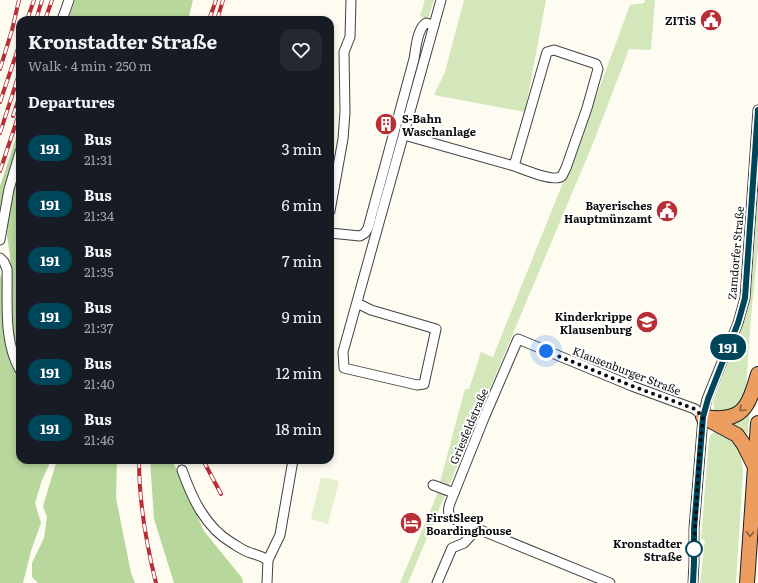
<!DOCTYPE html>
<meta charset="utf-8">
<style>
body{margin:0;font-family:Literata,serif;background:#242831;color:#f1f3f6;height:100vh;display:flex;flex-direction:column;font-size:15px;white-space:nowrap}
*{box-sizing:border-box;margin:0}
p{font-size:13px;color:#9ea1a6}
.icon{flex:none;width:22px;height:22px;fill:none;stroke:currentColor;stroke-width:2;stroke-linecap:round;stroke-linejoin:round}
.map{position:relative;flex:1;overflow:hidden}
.side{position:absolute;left:16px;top:16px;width:318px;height:448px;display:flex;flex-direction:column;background:#171b24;border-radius:12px;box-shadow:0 2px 6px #0003}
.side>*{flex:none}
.badge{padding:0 8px;border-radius:13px;font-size:14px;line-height:26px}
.you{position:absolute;width:20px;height:20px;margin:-10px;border:3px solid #fff;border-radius:50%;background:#1a73e8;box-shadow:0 0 0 6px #1a73e833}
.map>.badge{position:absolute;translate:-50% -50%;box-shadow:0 0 0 2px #fff}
h2{padding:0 12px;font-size:15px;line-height:36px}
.round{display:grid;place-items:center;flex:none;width:42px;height:42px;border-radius:12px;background:#242831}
.headline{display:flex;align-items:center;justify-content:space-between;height:68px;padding:0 12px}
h1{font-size:19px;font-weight:700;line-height:30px}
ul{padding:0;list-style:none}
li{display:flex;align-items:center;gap:12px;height:56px;padding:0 12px}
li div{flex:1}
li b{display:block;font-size:15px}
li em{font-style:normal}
li .badge{min-width:44px;font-weight:700;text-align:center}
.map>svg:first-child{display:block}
.green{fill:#d3e7bb}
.forest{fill:#b7d79c}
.pitch{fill:#e3efcd}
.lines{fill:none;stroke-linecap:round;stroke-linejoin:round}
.minor-casing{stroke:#414141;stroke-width:11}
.highway-casing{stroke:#1f1f1f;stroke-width:16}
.minor{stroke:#fff;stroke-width:9}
.highway{stroke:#ec9e61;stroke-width:14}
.rail-casing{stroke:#b72e36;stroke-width:4}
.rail{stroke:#fff;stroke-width:2.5;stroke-dasharray:8;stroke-linecap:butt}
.oneway{stroke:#885d3c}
.line-casing{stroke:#fff;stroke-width:9}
.line{stroke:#00465a;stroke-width:6}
.walk{stroke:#0e0e0e;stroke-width:4;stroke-dasharray:0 7.2}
.stop-dot{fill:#fff;stroke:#00465a;stroke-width:2}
.labels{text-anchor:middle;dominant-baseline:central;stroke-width:4;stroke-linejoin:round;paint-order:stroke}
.poi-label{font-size:11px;font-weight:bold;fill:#0e0e0e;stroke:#fff;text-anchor:end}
.street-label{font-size:11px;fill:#0e0e0e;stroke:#fff}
.stop-label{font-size:11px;font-weight:bold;fill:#0e0e0e;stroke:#fff;text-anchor:end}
</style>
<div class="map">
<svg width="758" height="583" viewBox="0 0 758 583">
<rect width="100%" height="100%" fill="#fefbf0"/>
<!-- green -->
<g class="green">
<path d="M425,0H434L428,19L420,16Z"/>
<path d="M464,0H546L525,112L434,95L445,72Z"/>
<path d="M645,0H655L651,50L629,49L594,141L408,583H400L436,497L465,389H469L481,352L493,357L580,140L630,5L644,3Z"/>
<path d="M758,186V248L751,317L746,386L744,399L730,412L714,411L713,402L746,317C755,274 755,230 758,186Z"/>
<path d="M750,412L747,438L728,423L742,418Z"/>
<path d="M716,432H723L728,435L740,451L743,471L736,583H700L705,540L701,539L709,439L711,434Z"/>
</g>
<!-- forest -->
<g class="forest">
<path d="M75,0H193L188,20H68Z"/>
<path d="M20,126V139L0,207V186Z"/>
<path d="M20,161V360L13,346L10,256L7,236L10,198Z"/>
<path d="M0,275L2,279L6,343L10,362L20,378V460H51L41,483L35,503L41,523L31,551L23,583H0Z"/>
<path d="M57,460H117L116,498L131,573L135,583H38L32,577V563L44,538L47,517L43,506Z"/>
<path d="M150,460H172L204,531L242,578L243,583H174L154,519Z"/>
</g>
<!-- pitch -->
<path class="pitch" d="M321,477L339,481L328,524L311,519Z"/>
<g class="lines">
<!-- minor casing -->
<g class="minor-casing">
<g id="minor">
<path d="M62,20L69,0"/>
<path d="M404,135L514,166L547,52L554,50L596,64L598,69L587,108L566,168C565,170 563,174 562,176C554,183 523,169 514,166"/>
<path d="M330,211L343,139L345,112L344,52L350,37L351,0"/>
<path d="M330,233L360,236L365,233L368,228L414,59C416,48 417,29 426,23L434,25"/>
<path d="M0,240L9,189L20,152"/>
<path d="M0,258L4,262L7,269C8,302 3,341 20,370"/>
<path d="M357,303L371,310L436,329L424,384L417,385L344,368L343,352L441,0"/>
<path d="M182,470C192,498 205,527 232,543C237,546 243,550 248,552C256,555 260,555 268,560"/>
<path d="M433,485L454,493"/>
<path d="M267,583L268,560L280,535L293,460"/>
<path d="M437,583L452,548L464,543L477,529"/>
<path d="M610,583L456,520C448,515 447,512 450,503L484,418L518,339L632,386L695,409L703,417"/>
<path d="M693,583L694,563V529L703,417L707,399L738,323L745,298L758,110"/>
</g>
</g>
<!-- highway casing -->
<g class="highway-casing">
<g id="highway">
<path d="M703,417C743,423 748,408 758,374"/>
<path d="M709,420L737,435L744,445L754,465"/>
<path d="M747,583L758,423"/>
</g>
</g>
<!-- minor -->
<use href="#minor" class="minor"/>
<!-- highway -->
<use href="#highway" class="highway"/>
<!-- rail casing -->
<g class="rail-casing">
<g id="rail">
<path d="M27,20L34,0"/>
<path d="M36,20L42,0"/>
<path d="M45,20L52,0"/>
<path d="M209,20L216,0"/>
<path d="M217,20L223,0"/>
<path d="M0,69L12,30L19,0"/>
<path d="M0,102L20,43"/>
<path d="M13,116L20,95"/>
<path d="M0,133L20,71"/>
<path d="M0,171L20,111"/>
<path d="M139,460C139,501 146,543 156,583"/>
<path d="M203,460L221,494"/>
</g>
</g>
<!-- rail -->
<use href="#rail" class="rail"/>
</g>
<!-- one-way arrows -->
<defs><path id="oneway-chevron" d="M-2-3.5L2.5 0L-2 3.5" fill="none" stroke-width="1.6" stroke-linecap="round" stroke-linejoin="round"/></defs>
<g class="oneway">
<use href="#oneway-chevron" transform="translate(742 409) rotate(135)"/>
<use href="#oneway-chevron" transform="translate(750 534) rotate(94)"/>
</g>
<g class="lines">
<!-- line casing -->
<g class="line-casing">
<path id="line" d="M693,583L694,563V529L703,417L708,399L738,323L745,298L758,110"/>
</g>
<!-- line -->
<use href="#line" class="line"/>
<!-- walk -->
<path class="walk" d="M546,351L632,386L695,409L703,417L699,458L694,549"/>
</g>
<!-- icons -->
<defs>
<g id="civic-disc" transform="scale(1.15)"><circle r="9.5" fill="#b72e36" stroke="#fff"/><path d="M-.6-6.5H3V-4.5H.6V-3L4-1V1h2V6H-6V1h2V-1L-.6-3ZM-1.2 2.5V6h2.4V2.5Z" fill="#fff"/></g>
<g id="building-disc" transform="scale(1.15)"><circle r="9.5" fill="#b72e36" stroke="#fff"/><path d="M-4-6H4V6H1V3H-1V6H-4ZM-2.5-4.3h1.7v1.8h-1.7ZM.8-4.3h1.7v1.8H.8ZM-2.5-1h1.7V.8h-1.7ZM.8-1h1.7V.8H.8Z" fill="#fff"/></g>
<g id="school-disc" transform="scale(1.15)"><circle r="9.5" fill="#b72e36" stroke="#fff"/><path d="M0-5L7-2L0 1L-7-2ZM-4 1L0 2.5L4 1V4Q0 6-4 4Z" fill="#fff"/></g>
<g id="hotel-disc" transform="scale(1.15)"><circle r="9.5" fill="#b72e36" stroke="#fff"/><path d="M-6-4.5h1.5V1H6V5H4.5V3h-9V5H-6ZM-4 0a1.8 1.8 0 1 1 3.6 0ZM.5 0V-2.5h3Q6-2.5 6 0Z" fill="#fff"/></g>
</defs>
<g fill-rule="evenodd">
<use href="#civic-disc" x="711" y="20"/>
<use href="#building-disc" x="386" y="124"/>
<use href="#civic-disc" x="667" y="211"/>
<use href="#school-disc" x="647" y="322"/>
<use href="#hotel-disc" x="411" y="523"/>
</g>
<!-- markers -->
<circle class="stop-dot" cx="694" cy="549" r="8"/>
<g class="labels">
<!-- poi labels -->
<g class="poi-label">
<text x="696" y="20">ZITiS</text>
<text x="402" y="118" text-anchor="start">S-Bahn<tspan x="402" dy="13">Waschanlage</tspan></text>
<text x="652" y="205">Bayerisches<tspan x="652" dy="13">Hauptmünzamt</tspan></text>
<text x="632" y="316">Kinderkrippe<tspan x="632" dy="13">Klausenburg</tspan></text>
<text x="426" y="517" text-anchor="start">FirstSleep<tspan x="426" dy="13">Boardinghouse</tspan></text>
</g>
<!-- street labels -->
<g class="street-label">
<text transform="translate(735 253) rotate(-85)">Zamdorfer Straße</text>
<text transform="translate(627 370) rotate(21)">Klausenburger Straße</text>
<text transform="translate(468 426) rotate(-67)">Griesfeldstraße</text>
</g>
<!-- stop labels -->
<g class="stop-label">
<text x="682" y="543">Kronstadter<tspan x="682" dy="13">Straße</tspan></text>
</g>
</g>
</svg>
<div class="you" style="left:546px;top:351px"></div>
<b class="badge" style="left:728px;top:347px;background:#00465a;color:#fff">191</b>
<section class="side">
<div class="headline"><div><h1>Kronstadter Straße</h1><p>Walk · 4 min · 250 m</p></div><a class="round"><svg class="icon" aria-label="heart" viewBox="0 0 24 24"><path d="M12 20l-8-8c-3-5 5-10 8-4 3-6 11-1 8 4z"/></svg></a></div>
<h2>Departures</h2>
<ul>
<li><span class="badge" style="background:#00465a;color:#fff">191</span><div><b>Bus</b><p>21:31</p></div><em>3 min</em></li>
<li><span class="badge" style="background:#00465a;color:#fff">191</span><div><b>Bus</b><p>21:34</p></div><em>6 min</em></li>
<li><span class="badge" style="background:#00465a;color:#fff">191</span><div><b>Bus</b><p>21:35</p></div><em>7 min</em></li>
<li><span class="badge" style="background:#00465a;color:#fff">191</span><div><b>Bus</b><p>21:37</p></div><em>9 min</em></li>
<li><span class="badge" style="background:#00465a;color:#fff">191</span><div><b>Bus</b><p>21:40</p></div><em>12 min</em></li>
<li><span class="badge" style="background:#00465a;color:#fff">191</span><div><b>Bus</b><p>21:46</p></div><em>18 min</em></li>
</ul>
</section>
</div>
